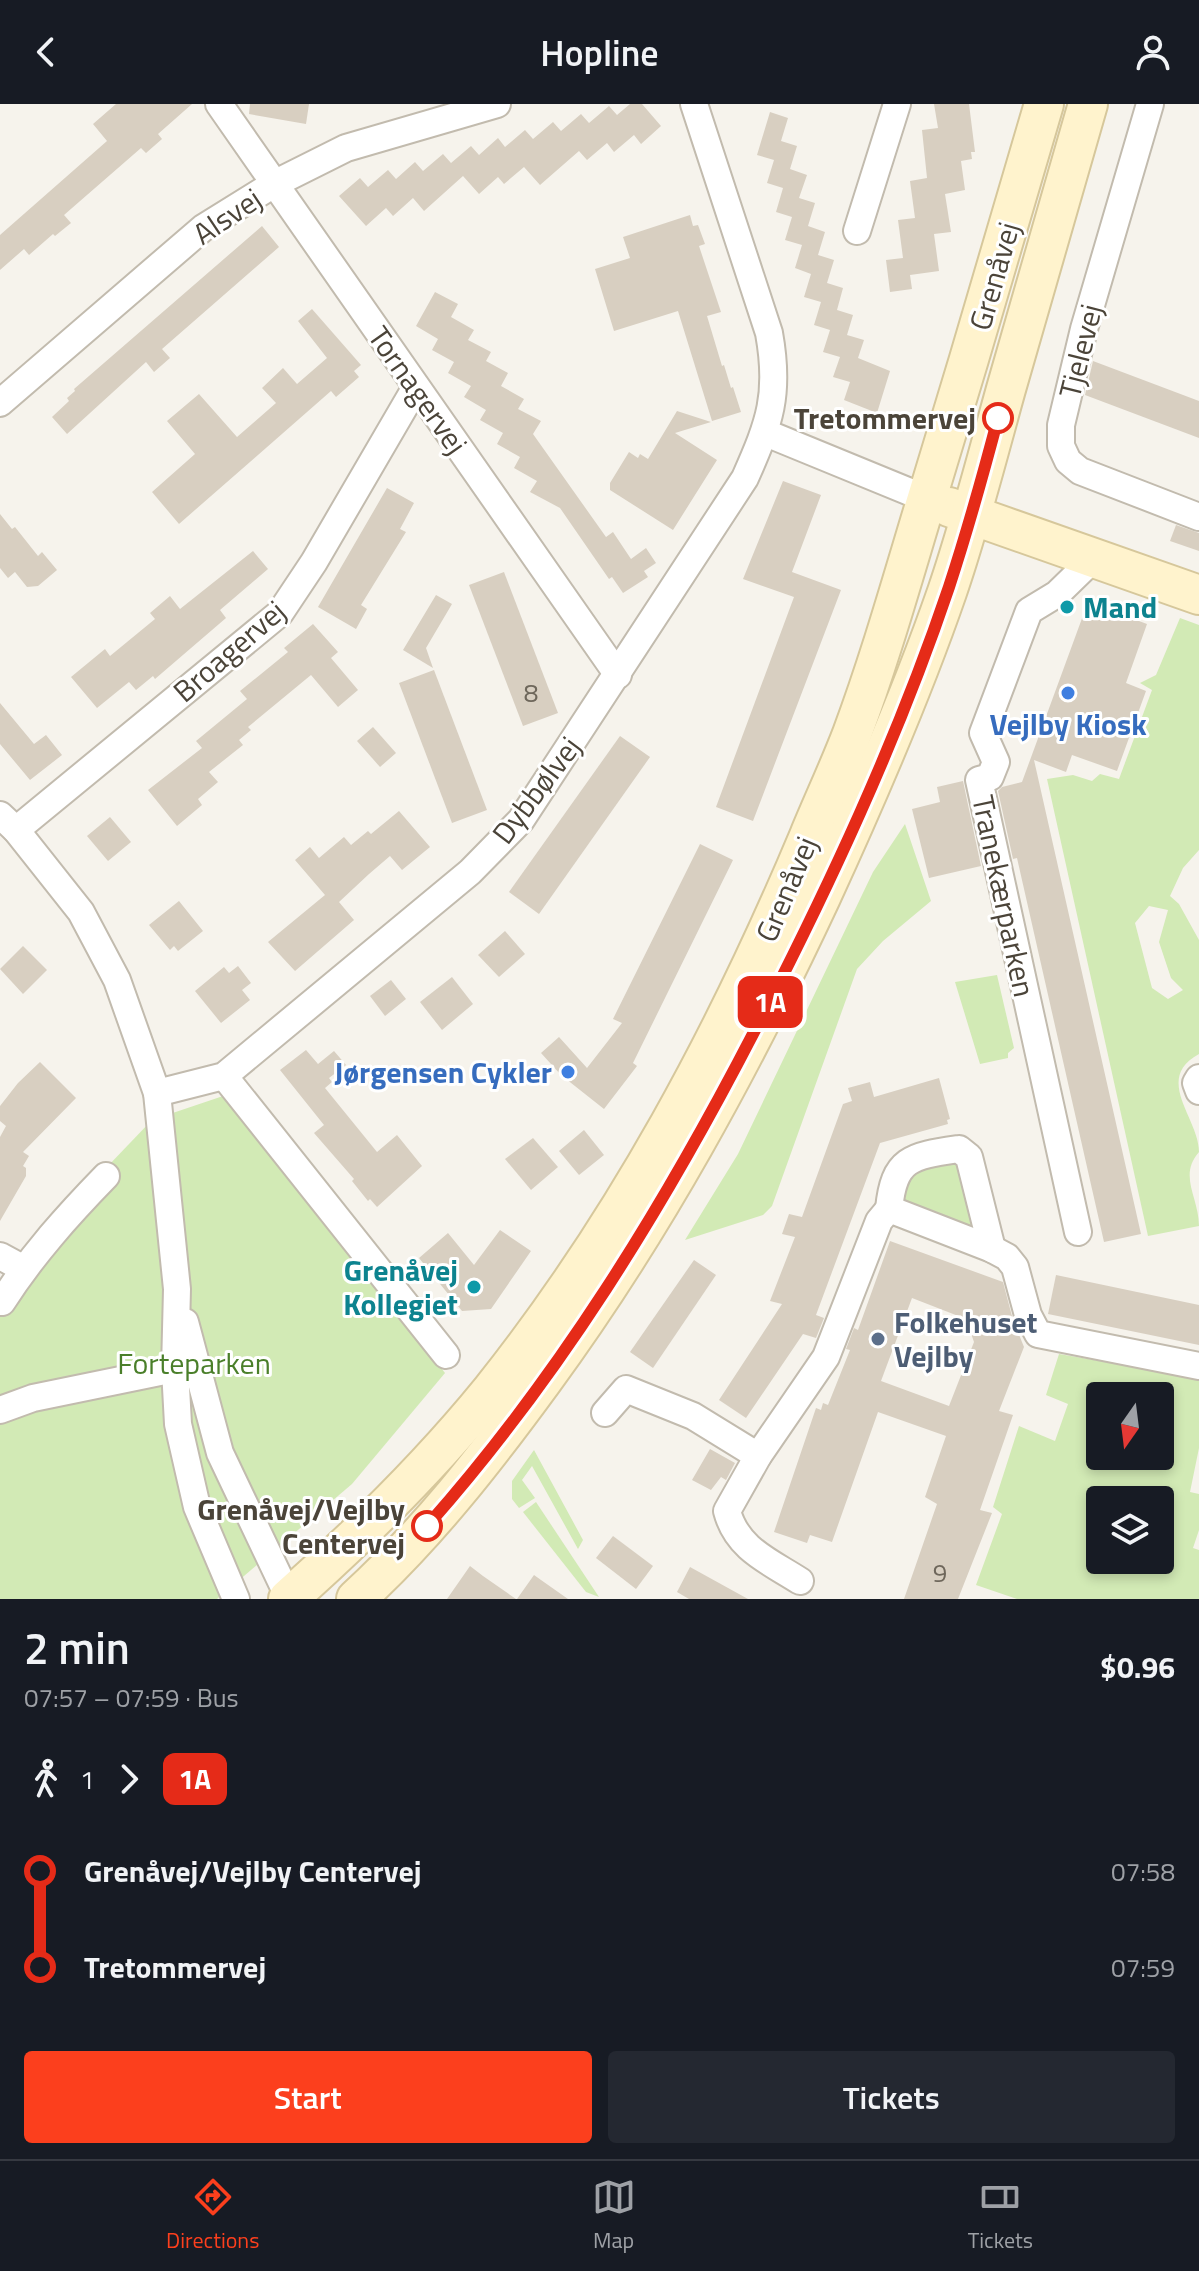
<!DOCTYPE html>
<meta charset="utf-8">
<style>
body{margin:0;font-family:"Titillium Web",sans-serif;background:#242831;color:#f1f3f6;height:100vh;display:flex;flex-direction:column;font-size:30px;white-space:nowrap}
*{box-sizing:border-box;margin:0}
p{font-size:26px;color:#9ea1a6}
.icon{flex:none;width:44px;height:44px;fill:none;stroke:currentColor;stroke-width:2;stroke-linecap:round;stroke-linejoin:round}
.map{position:relative;height:1495px;overflow:hidden}
.panel{display:flex;flex-direction:column;background:#171b24;flex:1}
.panel>*{flex:none}
.badge{padding:0 16px;border-radius:12px;font-size:28px;line-height:52px}
.needle{width:52px;rotate:194deg}
.controls{position:absolute;left:1086px;top:1278px;display:grid;gap:16px}
.controls a{display:grid;place-items:center;width:88px;height:88px;border-radius:8px;background:#171b24;box-shadow:0 4px 12px #0003;font-size:40px}
.map>.badge{position:absolute;translate:-50% -50%;box-shadow:0 0 0 4px #fff}
.legs{display:flex;align-items:center;gap:12px;height:88px;padding:0 24px;font-size:26px}
.legs p{margin-inline-start:auto}
.headline{display:flex;align-items:center;justify-content:space-between;height:136px;padding:0 24px}
h1{font-size:44px;font-weight:600;line-height:60px}
.action{display:flex;gap:16px;margin-top:auto;padding:16px 24px}
.action a{flex:1;height:92px;border-radius:8px;background:#fc3f1d;color:#fff;font-size:32px;font-weight:600;line-height:92px;text-align:center}
.action a+a{background:#242831;color:#f1f3f6}
ul{padding:0 24px;list-style:none}
li{display:flex;align-items:center;gap:28px;height:96px;font-size:30px}
li i{display:grid;place-items:center;width:12px;height:100%;margin:0 10px;background:currentColor}
li i::after{content:'';width:20px;height:20px;margin:-10px;border:6px solid;border-radius:50%;background:#171b24}
li p{margin-inline-start:auto}
li:first-child i{background:linear-gradient(#0000 50%,currentColor 0)}
li:last-child i{background:linear-gradient(currentColor 50%,#0000 0)}
header{display:flex;justify-content:space-between;align-items:center;height:104px;padding:0 24px;background:#171b24;font-size:36px;font-weight:600}
.dock{display:flex;justify-content:space-around;align-items:center;height:112px;border-top:2px solid #363941;background:#171b24;font-size:22px;color:#9ea1a6}
.dock a{display:grid;justify-items:center;gap:4px}
.dock .current{color:#fc3f1d}
.map>svg:first-child{display:block}
.green{fill:#d2eab5;fill-rule:evenodd}
.building{fill:#d8cfc1;fill-rule:evenodd}
.lines{fill:none;stroke-linecap:round;stroke-linejoin:round}
.street-casing{stroke:#c2bbae;stroke-width:30}
.secondary-casing{stroke:#d6c79b;stroke-width:42}
.street{stroke:#fff;stroke-width:26}
.secondary{stroke:#fff3cd;stroke-width:38}
.line-1-casing{stroke:#fff;stroke-width:18}
.line-1{stroke:#e52b18;stroke-width:12}
.stop-1-dot{fill:#fff;stroke:#e52b18;stroke-width:4}
.culture-dot{fill:#0f9aa8;stroke:#fff;stroke-width:3}
.shop-dot{fill:#3f7fe0;stroke:#fff;stroke-width:3}
.service-dot{fill:#5c6f8a;stroke:#fff;stroke-width:3}
.labels{text-anchor:middle;dominant-baseline:central;stroke-width:6;stroke-linejoin:round;paint-order:stroke}
.number-label{font-size:26px;fill:#6e675b}
.street-label{font-size:30px;fill:#4b4439;stroke:#fff}
.stop-label{font-size:30px;font-weight:bold;fill:#4b4439;stroke:#fff;text-anchor:end}
.culture-label{font-size:30px;font-weight:bold;fill:#0d838f;stroke:#fff;text-anchor:start}
.shop-label{font-size:30px;font-weight:bold;fill:#366cbe;stroke:#fff}
.service-label{font-size:30px;font-weight:bold;fill:#4e5e75;stroke:#fff;text-anchor:start}
.park-label{font-size:30px;fill:#4a7f2a;stroke:#fff}
</style>
<header><svg class="icon" aria-label="back" viewBox="0 0 24 24"><path d="M15 5l-7 7 7 7"/></svg>Hopline<svg class="icon" aria-label="person" viewBox="0 0 24 24"><circle cx="12" cy="8" r="4"/><path d="M4 21q1-7 8-7t8 7"/></svg></header>
<div class="map">
<svg width="1199" height="1495" viewBox="0 0 1199 1495">
<rect width="100%" height="100%" fill="#f6f3ec"/>
<!-- green -->
<g class="green">
<path d="M1180,514L1199,521V746L1183,764L1170,792L1179,800L1199,836V950C1153,975 1199,1014 1199,1048C1178,1072 1199,1093 1199,1122L1148,1132L1047,675L1073,671L1092,677L1100,670L1119,675L1152,586L1140,579L1156,571ZM1149,802L1168,806L1159,838L1171,874L1183,886L1168,895L1152,884L1135,819Z"/>
<path d="M905,720L931,797L883,837L857,865L772,1102L763,1111L685,1136L738,1050L873,768Z"/>
<path d="M997,871L1014,944L1008,949V954L980,960L955,878Z"/>
<path d="M232,989L445,1269L352,1380L217,1495H0V1184L38,1135L152,1016Z"/>
<path d="M956,1056L962,1066L976,1124L972,1128L903,1098L901,1080L913,1067Z"/>
<path d="M1059,1250L1199,1274V1344L1190,1388L1199,1390V1426L1193,1444L1199,1446V1495H1017L976,1481L1002,1410L993,1403L1019,1322L1055,1337L1068,1300L1046,1291ZM1100,1292H1160V1352H1100ZM1100,1396H1160V1456H1100Z"/>
<path d="M534,1346L583,1436L578,1445L532,1362L522,1376L535,1394L519,1404L512,1395V1377Z"/>
<path d="M536,1398L599,1493L586,1488L523,1408Z"/>
</g>
<!-- building -->
<g class="building">
<path d="M116,0H192L158,30L162,35L146,49L141,44L64,111L71,119L55,132L53,130L29,151L24,145L0,166V131L107,37L93,20Z"/>
<path d="M250,0H309L306,20L249,10Z"/>
<path d="M630,0H642L661,22L641,40L634,31L614,48L607,39L587,56L579,47L540,81L524,63L504,80L498,73L479,90L463,72L424,107L413,94L393,112L386,104L366,122L339,92L360,74L368,83L388,66L396,75L415,58L423,67L443,50L451,59L471,42L479,51L498,34L505,43L525,26L533,35L553,18L561,27L581,10L589,19L609,2L617,11Z"/>
<path d="M934,0H969L975,48H971L972,55L961,57L965,86L945,90L951,128L934,130L939,167L910,171L912,185L890,188L886,156L903,154L898,116L915,114L910,77L927,74L922,26L938,24Z"/>
<path d="M770,8L788,14L781,37L797,42L790,65L807,71L799,94L815,99L808,122L825,128L818,151L834,156L827,179L843,184L837,206L853,211L847,231L864,236L858,254L890,267L877,309L844,296L850,278L833,273L840,253L823,248L830,226L814,221L821,198L804,193L811,170L795,164L802,141L785,136L792,113L776,108L783,84L767,79L774,56L757,51Z"/>
<path d="M690,111L693,122L698,121L705,140L699,142L721,208L707,212L722,262L724,261L731,284L733,283L741,308L712,317L678,207L614,227L595,165L630,154L623,133Z"/>
<path d="M262,122L279,143L162,245L170,254L154,268L146,258L67,330L52,313L69,297L67,294L75,287L74,285Z"/>
<path d="M435,188L458,200L451,213L474,226L468,236L491,248L486,257L508,269L501,282L524,295L518,305L541,317L533,330L606,433L613,428L631,455L646,444L656,459L644,467L648,473L623,489L612,473L609,475L560,404L530,388L537,377L514,364L520,353L497,340L503,329L480,316L486,306L464,293L471,282L448,269L454,258L432,246L438,235L416,222Z"/>
<path d="M312,205L361,261L354,267L359,273L336,293L331,287L179,420L152,388L195,350L167,317L199,290L237,333L276,299L262,284L283,264L297,280L327,254L298,217Z"/>
<path d="M1093,257L1199,297V334L1085,291Z"/>
<path d="M677,307L711,318L675,329L717,356L673,426L610,386V379L629,348L638,354L640,350L648,355Z"/>
<path d="M783,377L821,391L792,468L841,486L753,717L716,703L794,493L743,475Z"/>
<path d="M387,384L414,399L400,425L406,428L361,501L367,505L356,525L318,503Z"/>
<path d="M0,410L12,425L15,423L38,452L42,448L57,466L38,482L27,483L15,468L8,474L0,464Z"/>
<path d="M1176,421L1199,429V447L1170,437Z"/>
<path d="M253,447L268,465L220,506L226,514L155,575L153,572L136,586L129,578L97,604L71,573L105,545L110,552L155,515L150,509L170,492L180,505Z"/>
<path d="M504,468L558,609L523,622L469,481Z"/>
<path d="M436,491L452,500L426,544L433,564L403,546Z"/>
<path d="M1088,498L1147,520L1126,579L1146,587L1117,667L1072,651L1066,668L1034,656L1141,1130L1104,1138L1017,754L1013,755L998,687L1002,683L1022,678Z"/>
<path d="M313,520L338,548L331,554L358,586L338,603L311,571L248,623L251,626L239,636L243,641L209,668L218,678L198,695L202,701L177,722L148,686L202,644L196,637L247,595L240,587L288,548L284,544Z"/>
<path d="M434,566L487,706L452,719L399,579Z"/>
<path d="M0,599L34,640L46,631L62,651L30,676L0,640Z"/>
<path d="M373,623L396,649L380,663L357,637Z"/>
<path d="M620,632L650,653L539,810L509,788Z"/>
<path d="M963,677L981,762L929,774L912,705L940,698L937,683Z"/>
<path d="M399,707L430,743L402,766L390,752L369,770L339,798L354,816L295,867L268,838L325,791L295,756L310,743L319,754L344,733L351,741L368,727L371,730Z"/>
<path d="M110,713L131,738L108,757L87,732Z"/>
<path d="M700,740L733,756L633,959L637,962L604,1005L561,971L541,949L559,933L587,964L622,919L613,915Z"/>
<path d="M179,797L203,827L178,847L174,842L170,846L149,821Z"/>
<path d="M505,827L525,850L499,873L478,851Z"/>
<path d="M23,842L47,866L23,890L0,865Z"/>
<path d="M238,862L251,879L242,886L250,896L221,919L195,887L224,863L229,869Z"/>
<path d="M452,873L473,900L442,926L420,898Z"/>
<path d="M391,876L406,895L385,912L370,892Z"/>
<path d="M306,946L318,960L334,947L346,961L329,974L332,978L325,984L377,1048L397,1031L422,1062L377,1103L370,1095L368,1097L352,1077L354,1075L314,1029L324,1021L280,966Z"/>
<path d="M40,958L76,994L23,1048L29,1052L23,1062L26,1064V1072L0,1117V1033L6,1022L0,1017V1002L18,979Z"/>
<path d="M939,974L950,1015L947,1016L948,1020L880,1039L816,1211L824,1214L816,1234L803,1230L746,1314L719,1296L782,1200L770,1197L795,1133L782,1130L789,1110L802,1113L843,1000L852,997L848,984L870,978L874,993Z"/>
<path d="M584,1026L604,1051L579,1071L559,1047Z"/>
<path d="M533,1034L558,1063L531,1086L505,1055Z"/>
<path d="M500,1126L531,1147L491,1205L462,1207L419,1154L448,1129L474,1161Z"/>
<path d="M890,1137L1003,1178L1013,1216L1024,1243L999,1307L1013,1311L980,1406L992,1409L958,1495H904L937,1400L925,1393L946,1332L878,1308L832,1438L810,1431L807,1439L774,1428L816,1304L821,1306L823,1299L828,1301L850,1246L846,1245L854,1224L858,1226ZM912,1194L966,1215L974,1238L949,1302L881,1277Z"/>
<path d="M694,1156L716,1171L653,1264L630,1248Z"/>
<path d="M1056,1171L1199,1201V1241L1048,1210Z"/>
<path d="M710,1345L735,1359L726,1376L721,1373L711,1386L692,1376Z"/>
<path d="M613,1432L653,1462L636,1485L596,1454Z"/>
<path d="M470,1462L483,1472L516,1495H447Z"/>
<path d="M690,1463L748,1495H689L677,1488Z"/>
<path d="M534,1471L541,1476L568,1495H517Z"/>
</g>
<g class="lines">
<!-- street casing -->
<g class="street-casing">
<g id="street">
<path d="M219,0L618,571"/>
<path d="M1150,0L1084,225L1061,321V342L1068,357L1080,367L1199,413"/>
<path d="M857,127L897,0"/>
<path d="M0,299L203,124L274,80L346,44L497,0"/>
<path d="M766,329L927,395"/>
<path d="M0,711L16,726L81,808L117,876L157,989L177,1185L175,1265L178,1320L197,1403L236,1495"/>
<path d="M16,726L280,509L314,458L416,283"/>
<path d="M224,972L446,1251"/>
<path d="M1199,974L1196,979L1199,987"/>
<path d="M157,989L224,972L470,768L521,716L745,374C770,318 780,290 769,229L694,0"/>
<path d="M889,1105C894,1054 911,1052 959,1045L969,1053L992,1145"/>
<path d="M1078,1128L979,676L990,673L996,658L983,629L1029,507L1057,490L1093,455"/>
<path d="M0,1152L24,1165"/>
<path d="M2,1198C32,1151 68,1111 106,1072"/>
<path d="M185,1218L220,1349L289,1494"/>
<path d="M0,1306L33,1294L189,1262"/>
<path d="M605,1309L626,1285L693,1312L758,1352"/>
<path d="M800,1477C769,1457 737,1445 727,1407L758,1352L826,1253L879,1117L889,1105L992,1145L1007,1153L1015,1163L1028,1211L1038,1230L1199,1262"/>
</g>
</g>
<!-- secondary casing -->
<g class="secondary-casing">
<g id="secondary">
<path d="M949,403L1199,491"/>
<path d="M288,1495C360,1431 430,1362 491,1287C625,1119 726,930 809,732C823,698 839,664 852,630C881,552 903,473 927,394C967,263 1006,131 1044,0"/>
<path d="M356,1495C427,1430 486,1354 543,1276C653,1126 742,962 821,793C867,693 911,592 947,488C970,421 987,353 1006,285C1033,190 1060,95 1088,0"/>
</g>
</g>
<!-- street -->
<use href="#street" class="street"/>
<!-- secondary -->
<use href="#secondary" class="secondary"/>
</g>
<g class="lines">
<!-- line-1 casing -->
<g class="line-1-casing">
<path id="line-1" d="M427,1422C559,1273 663,1104 754,928C828,785 897,637 949,483C967,428 983,371 998,314"/>
</g>
<!-- line-1 -->
<use href="#line-1" class="line-1"/>
</g>
<!-- markers -->
<g class="stop-1-dot">
<circle cx="998" cy="314" r="14"/>
<circle cx="427" cy="1422" r="14"/>
</g>
<g class="culture-dot">
<circle cx="1067" cy="503" r="8"/>
<circle cx="474" cy="1183" r="8"/>
</g>
<g class="shop-dot">
<circle cx="1068" cy="589" r="8"/>
<circle cx="568" cy="968" r="8"/>
</g>
<circle class="service-dot" cx="878" cy="1235" r="8"/>
<g class="labels">
<!-- number labels -->
<g class="number-label">
<text x="531" y="588">8</text>
<text x="940" y="1468">9</text>
</g>
<!-- street labels -->
<g class="street-label">
<text transform="translate(227 112) rotate(-34)">Alsvej</text>
<text transform="translate(994 172) rotate(-74)">Grenåvej</text>
<text transform="translate(1080 247) rotate(-76)">Tjelevej</text>
<text transform="translate(418 286) rotate(55)">Tornagervej</text>
<text transform="translate(229 547) rotate(-41)">Broagervej</text>
<text transform="translate(536 686) rotate(-53)">Dybbølvej</text>
<text transform="translate(786 785) rotate(-67)">Grenåvej</text>
<text transform="translate(1004 792) rotate(78)">Tranekærparken</text>
</g>
<!-- stop labels -->
<g class="stop-label">
<text x="976" y="314">Tretommervej</text>
<text x="405" y="1405">Grenåvej/Vejlby<tspan x="405" dy="34">Centervej</tspan></text>
</g>
<!-- culture labels -->
<g class="culture-label">
<text x="1083" y="503">Mand</text>
<text x="458" y="1166" text-anchor="end">Grenåvej<tspan x="458" dy="34">Kollegiet</tspan></text>
</g>
<!-- shop labels -->
<g class="shop-label">
<text x="1068" y="620">Vejlby Kiosk</text>
<text x="552" y="968" text-anchor="end">Jørgensen Cykler</text>
</g>
<!-- service labels -->
<g class="service-label">
<text x="894" y="1218">Folkehuset<tspan x="894" dy="34">Vejlby</tspan></text>
</g>
<!-- park labels -->
<g class="park-label">
<text x="194" y="1259">Forteparken</text>
</g>
</g>
</svg>
<div class="controls">
<a><svg class="needle" viewBox="-14 -14 28 28"><path d="M0-13l5 13h-10z" fill="#e53935"/><path d="M0 13l5-13h-10z" fill="#9ea1a6"/></svg></a>
<a><svg class="icon" aria-label="layers" viewBox="0 0 24 24"><path d="M12 4l9 5-9 5-9-5zM3 14l9 5 9-5"/></svg></a>
</div>
<b class="badge" style="left:770px;top:898px;background:#e52b18;color:#fff">1A</b>
</div>
<section class="panel">
<div class="headline"><div><h1>2 min</h1><p>07:57 – 07:59 · Bus</p></div><b>$0.96</b></div>
<div class="legs"><svg class="icon" aria-label="walk" viewBox="0 0 24 24"><circle cx="13" cy="4" r="2"/><path d="M13 8l-2 6 4 7M11 14l-3 7M7 12l3-4h3l4 4"/></svg>1<svg class="icon" aria-label="forward" viewBox="0 0 24 24"><path d="M9 5l7 7-7 7"/></svg><b class="badge" style="background:#e52b18;color:#fff">1A</b></div>
<ul>
<li><i style="color:#e52b18"></i><b>Grenåvej/Vejlby Centervej</b><p>07:58</p></li>
<li><i style="color:#e52b18"></i><b>Tretommervej</b><p>07:59</p></li>
</ul>
<div class="action"><a>Start</a><a>Tickets</a></div>
</section>
<nav class="dock">
<a class="current"><svg class="icon" aria-label="directions" viewBox="0 0 24 24"><path d="M12 3l9 9-9 9-9-9zM9 14v-3h6M13 9l2 2-2 2"/></svg>Directions</a>
<a><svg class="icon" aria-label="map" viewBox="0 0 24 24"><path d="M3 6l6-2 6 2 6-2v14l-6 2-6-2-6 2zM9 4v14M15 6v14"/></svg>Map</a>
<a><svg class="icon" aria-label="tickets" viewBox="0 0 24 24"><path d="M3 7h18v10H3zM15 7v10"/></svg>Tickets</a>
</nav>
